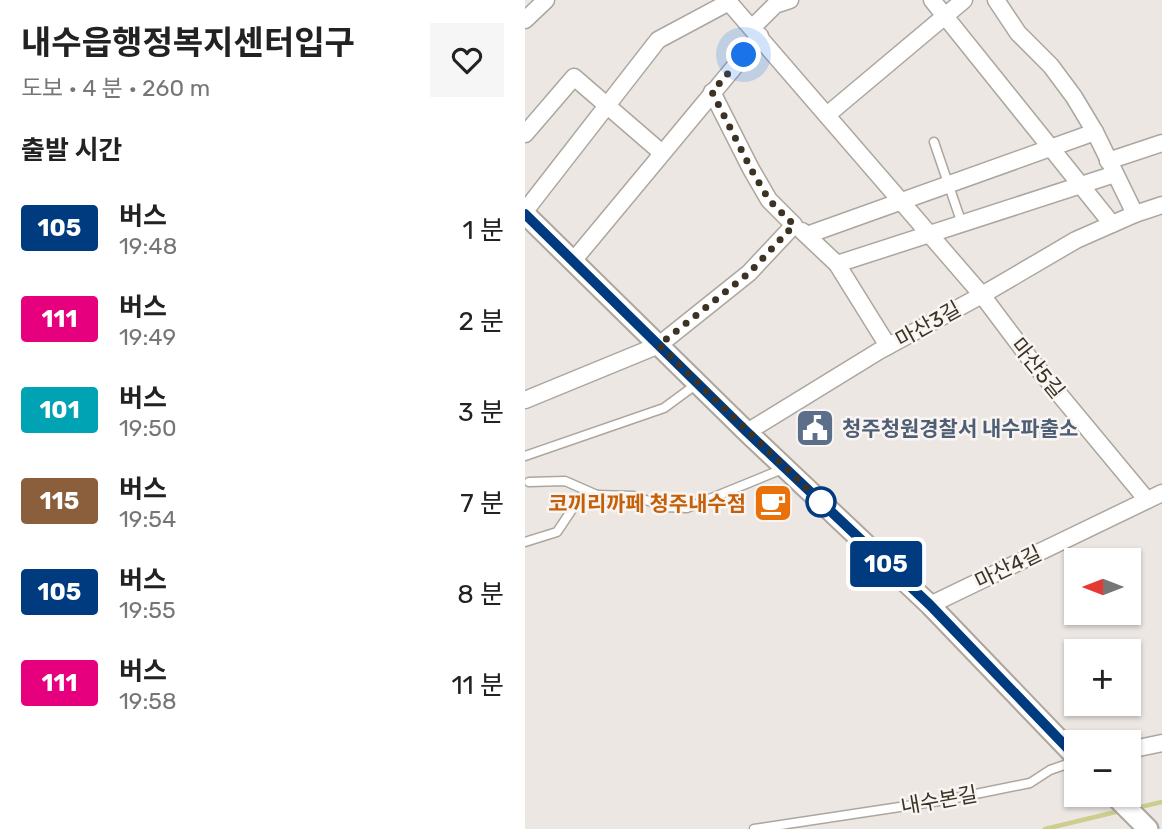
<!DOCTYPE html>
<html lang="ko">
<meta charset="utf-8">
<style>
body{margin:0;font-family:Rubik,"Noto Sans KR",sans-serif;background:#f6f6f6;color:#222;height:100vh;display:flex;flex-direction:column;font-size:26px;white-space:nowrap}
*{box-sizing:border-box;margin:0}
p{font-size:23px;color:#767676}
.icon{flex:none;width:38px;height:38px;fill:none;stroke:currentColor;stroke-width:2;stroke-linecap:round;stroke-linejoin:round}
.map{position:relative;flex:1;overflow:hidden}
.sheet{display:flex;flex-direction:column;background:#fff;width:525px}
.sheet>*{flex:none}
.badge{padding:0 14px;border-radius:5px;font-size:24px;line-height:46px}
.needle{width:46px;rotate:270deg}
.tools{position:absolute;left:539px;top:548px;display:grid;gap:14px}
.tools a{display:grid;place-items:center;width:77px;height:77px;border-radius:0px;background:#fff;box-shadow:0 2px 5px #0004;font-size:35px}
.you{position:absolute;width:35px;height:35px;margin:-18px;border:5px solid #fff;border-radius:50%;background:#1a73e8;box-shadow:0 0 0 10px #1a73e833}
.map>.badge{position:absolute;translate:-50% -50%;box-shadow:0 0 0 4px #fff}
h2{padding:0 21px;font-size:26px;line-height:63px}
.round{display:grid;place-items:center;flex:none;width:74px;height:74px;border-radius:0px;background:#f6f6f6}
.head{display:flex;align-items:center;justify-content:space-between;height:119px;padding:0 21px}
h1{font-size:33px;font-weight:700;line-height:52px}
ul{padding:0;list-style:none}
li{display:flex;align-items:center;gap:21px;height:91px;padding:0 21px}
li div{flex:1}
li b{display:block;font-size:26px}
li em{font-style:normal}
li .badge{min-width:77px;font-weight:700;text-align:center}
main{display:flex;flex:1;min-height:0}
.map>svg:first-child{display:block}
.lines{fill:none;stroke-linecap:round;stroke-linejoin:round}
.stream{stroke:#ccce8e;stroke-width:4.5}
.service-casing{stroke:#ada69e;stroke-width:11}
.minor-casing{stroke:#ada69e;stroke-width:19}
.tertiary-casing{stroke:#ada69e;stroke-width:23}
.service{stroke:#fff;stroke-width:8}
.minor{stroke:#fff;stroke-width:16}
.tertiary{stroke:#fff;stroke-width:19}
.line-casing{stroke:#fff;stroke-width:16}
.line{stroke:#003b80;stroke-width:10}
.walk{stroke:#3c3324;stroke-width:7;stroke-dasharray:0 12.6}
.stop-dot{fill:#fff;stroke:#003b80;stroke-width:3.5}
.labels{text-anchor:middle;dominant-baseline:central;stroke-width:5;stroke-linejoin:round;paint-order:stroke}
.street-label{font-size:21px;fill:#3c3324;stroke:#f9f5f3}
.service-label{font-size:21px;font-weight:bold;fill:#4e5e75;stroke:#f9f5f3;text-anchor:start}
.food-label{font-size:21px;font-weight:bold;fill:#c56008;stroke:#f9f5f3;text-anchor:end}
</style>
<main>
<section class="sheet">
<div class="head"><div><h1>내수읍행정복지센터입구</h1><p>도보 · 4 분 · 260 m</p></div><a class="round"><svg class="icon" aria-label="heart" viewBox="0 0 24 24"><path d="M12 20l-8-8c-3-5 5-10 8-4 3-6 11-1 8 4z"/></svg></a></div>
<h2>출발 시간</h2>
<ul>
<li><span class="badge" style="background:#003b80;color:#fff">105</span><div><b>버스</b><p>19:48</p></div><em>1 분</em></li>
<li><span class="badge" style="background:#e6007e;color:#fff">111</span><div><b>버스</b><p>19:49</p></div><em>2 분</em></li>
<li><span class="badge" style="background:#00a3b4;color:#fff">101</span><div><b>버스</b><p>19:50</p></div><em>3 분</em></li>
<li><span class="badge" style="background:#8b5e3c;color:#fff">115</span><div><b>버스</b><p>19:54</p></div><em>7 분</em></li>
<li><span class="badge" style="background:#003b80;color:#fff">105</span><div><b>버스</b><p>19:55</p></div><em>8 분</em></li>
<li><span class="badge" style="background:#e6007e;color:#fff">111</span><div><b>버스</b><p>19:58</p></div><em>11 분</em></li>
</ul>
</section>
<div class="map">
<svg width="637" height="829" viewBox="0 0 637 829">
<rect width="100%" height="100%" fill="#ece7e3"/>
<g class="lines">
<!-- stream -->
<g class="stream">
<path d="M611,808L637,802"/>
<path d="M520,829L595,811"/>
</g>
<!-- service casing -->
<g class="service-casing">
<g id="service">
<path d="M409,142L437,224"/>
<path d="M0,456L139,408L173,383"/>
<path d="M4,482L40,481L72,495"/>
<path d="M0,542L32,532L52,502L72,495L109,496L141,507L162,508L260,468"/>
<path d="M229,829L421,800L505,783L525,770L551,761"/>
</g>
</g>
<!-- minor casing -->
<g class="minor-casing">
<g id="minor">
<path d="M202,0L457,295L505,359L622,500"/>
<path d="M407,0L587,224"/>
<path d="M471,0L493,33L526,66L549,97L570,132L610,214"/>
<path d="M0,20L21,0"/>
<path d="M227,28L250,5L265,0"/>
<path d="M302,115L439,0"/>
<path d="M0,134L49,77L137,153"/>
<path d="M583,161L637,143"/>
<path d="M0,211L133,40L204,2"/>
<path d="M277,231L312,264L363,346"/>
<path d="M282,235L570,132"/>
<path d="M48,261L235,36"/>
<path d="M312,264L590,174"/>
<path d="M0,400L134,345L224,273L269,225L244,200L226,169L187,92"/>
<path d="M222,432L354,351L457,295L551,240L610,214L637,205"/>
<path d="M405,605L637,493"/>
<path d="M604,750L637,743"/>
</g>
</g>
<!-- tertiary casing -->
<g class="tertiary-casing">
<g id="tertiary">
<path d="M0,214L222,432L405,605L551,757"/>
<path d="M588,794L623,829"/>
</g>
</g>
<!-- service -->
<use href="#service" class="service"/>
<!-- minor -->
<use href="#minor" class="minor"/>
<!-- tertiary -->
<use href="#tertiary" class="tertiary"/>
</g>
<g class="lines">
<!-- line casing -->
<g class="line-casing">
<path id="line" d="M0,214L222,432L405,605L551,757"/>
</g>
<!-- line -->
<use href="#line" class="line"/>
<!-- walk -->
<path class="walk" d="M219,55L187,92L226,169L244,200L269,225L224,273L134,345L296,502"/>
</g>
<!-- icons -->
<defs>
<g id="civic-square" transform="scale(2.0125)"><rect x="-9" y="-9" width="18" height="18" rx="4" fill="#5c6f8a" stroke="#f9f5f3"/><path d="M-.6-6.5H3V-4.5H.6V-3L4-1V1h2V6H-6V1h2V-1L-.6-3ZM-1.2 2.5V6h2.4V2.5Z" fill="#fff"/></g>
<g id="cafe-square" transform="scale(2.0125)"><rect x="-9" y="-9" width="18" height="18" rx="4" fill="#e8710a" stroke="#f9f5f3"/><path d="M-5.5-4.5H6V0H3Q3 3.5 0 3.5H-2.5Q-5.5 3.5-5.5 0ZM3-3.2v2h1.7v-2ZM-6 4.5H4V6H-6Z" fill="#fff"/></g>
</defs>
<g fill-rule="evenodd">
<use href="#civic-square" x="290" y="428"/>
<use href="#cafe-square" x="248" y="503"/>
</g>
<!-- markers -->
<circle class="stop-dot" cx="296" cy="502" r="14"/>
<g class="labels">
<!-- street labels -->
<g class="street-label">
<text transform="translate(403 324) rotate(-29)">마산3길</text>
<text transform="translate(513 368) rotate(51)">마산5길</text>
<text transform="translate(483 567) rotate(-26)">마산4길</text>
<text transform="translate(414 800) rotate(-10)">내수본길</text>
</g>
<!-- service labels -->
<g class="service-label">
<text x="317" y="428">청주청원경찰서 내수파출소</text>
</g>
<!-- food labels -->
<g class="food-label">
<text x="221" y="503">코끼리까페 청주내수점</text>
</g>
</g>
</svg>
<div class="tools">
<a><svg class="needle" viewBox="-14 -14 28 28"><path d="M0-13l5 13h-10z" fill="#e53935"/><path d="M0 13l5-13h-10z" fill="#767676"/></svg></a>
<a>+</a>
<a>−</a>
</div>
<div class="you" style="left:219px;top:55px"></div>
<b class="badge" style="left:361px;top:564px;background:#003b80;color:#fff">105</b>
</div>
</main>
